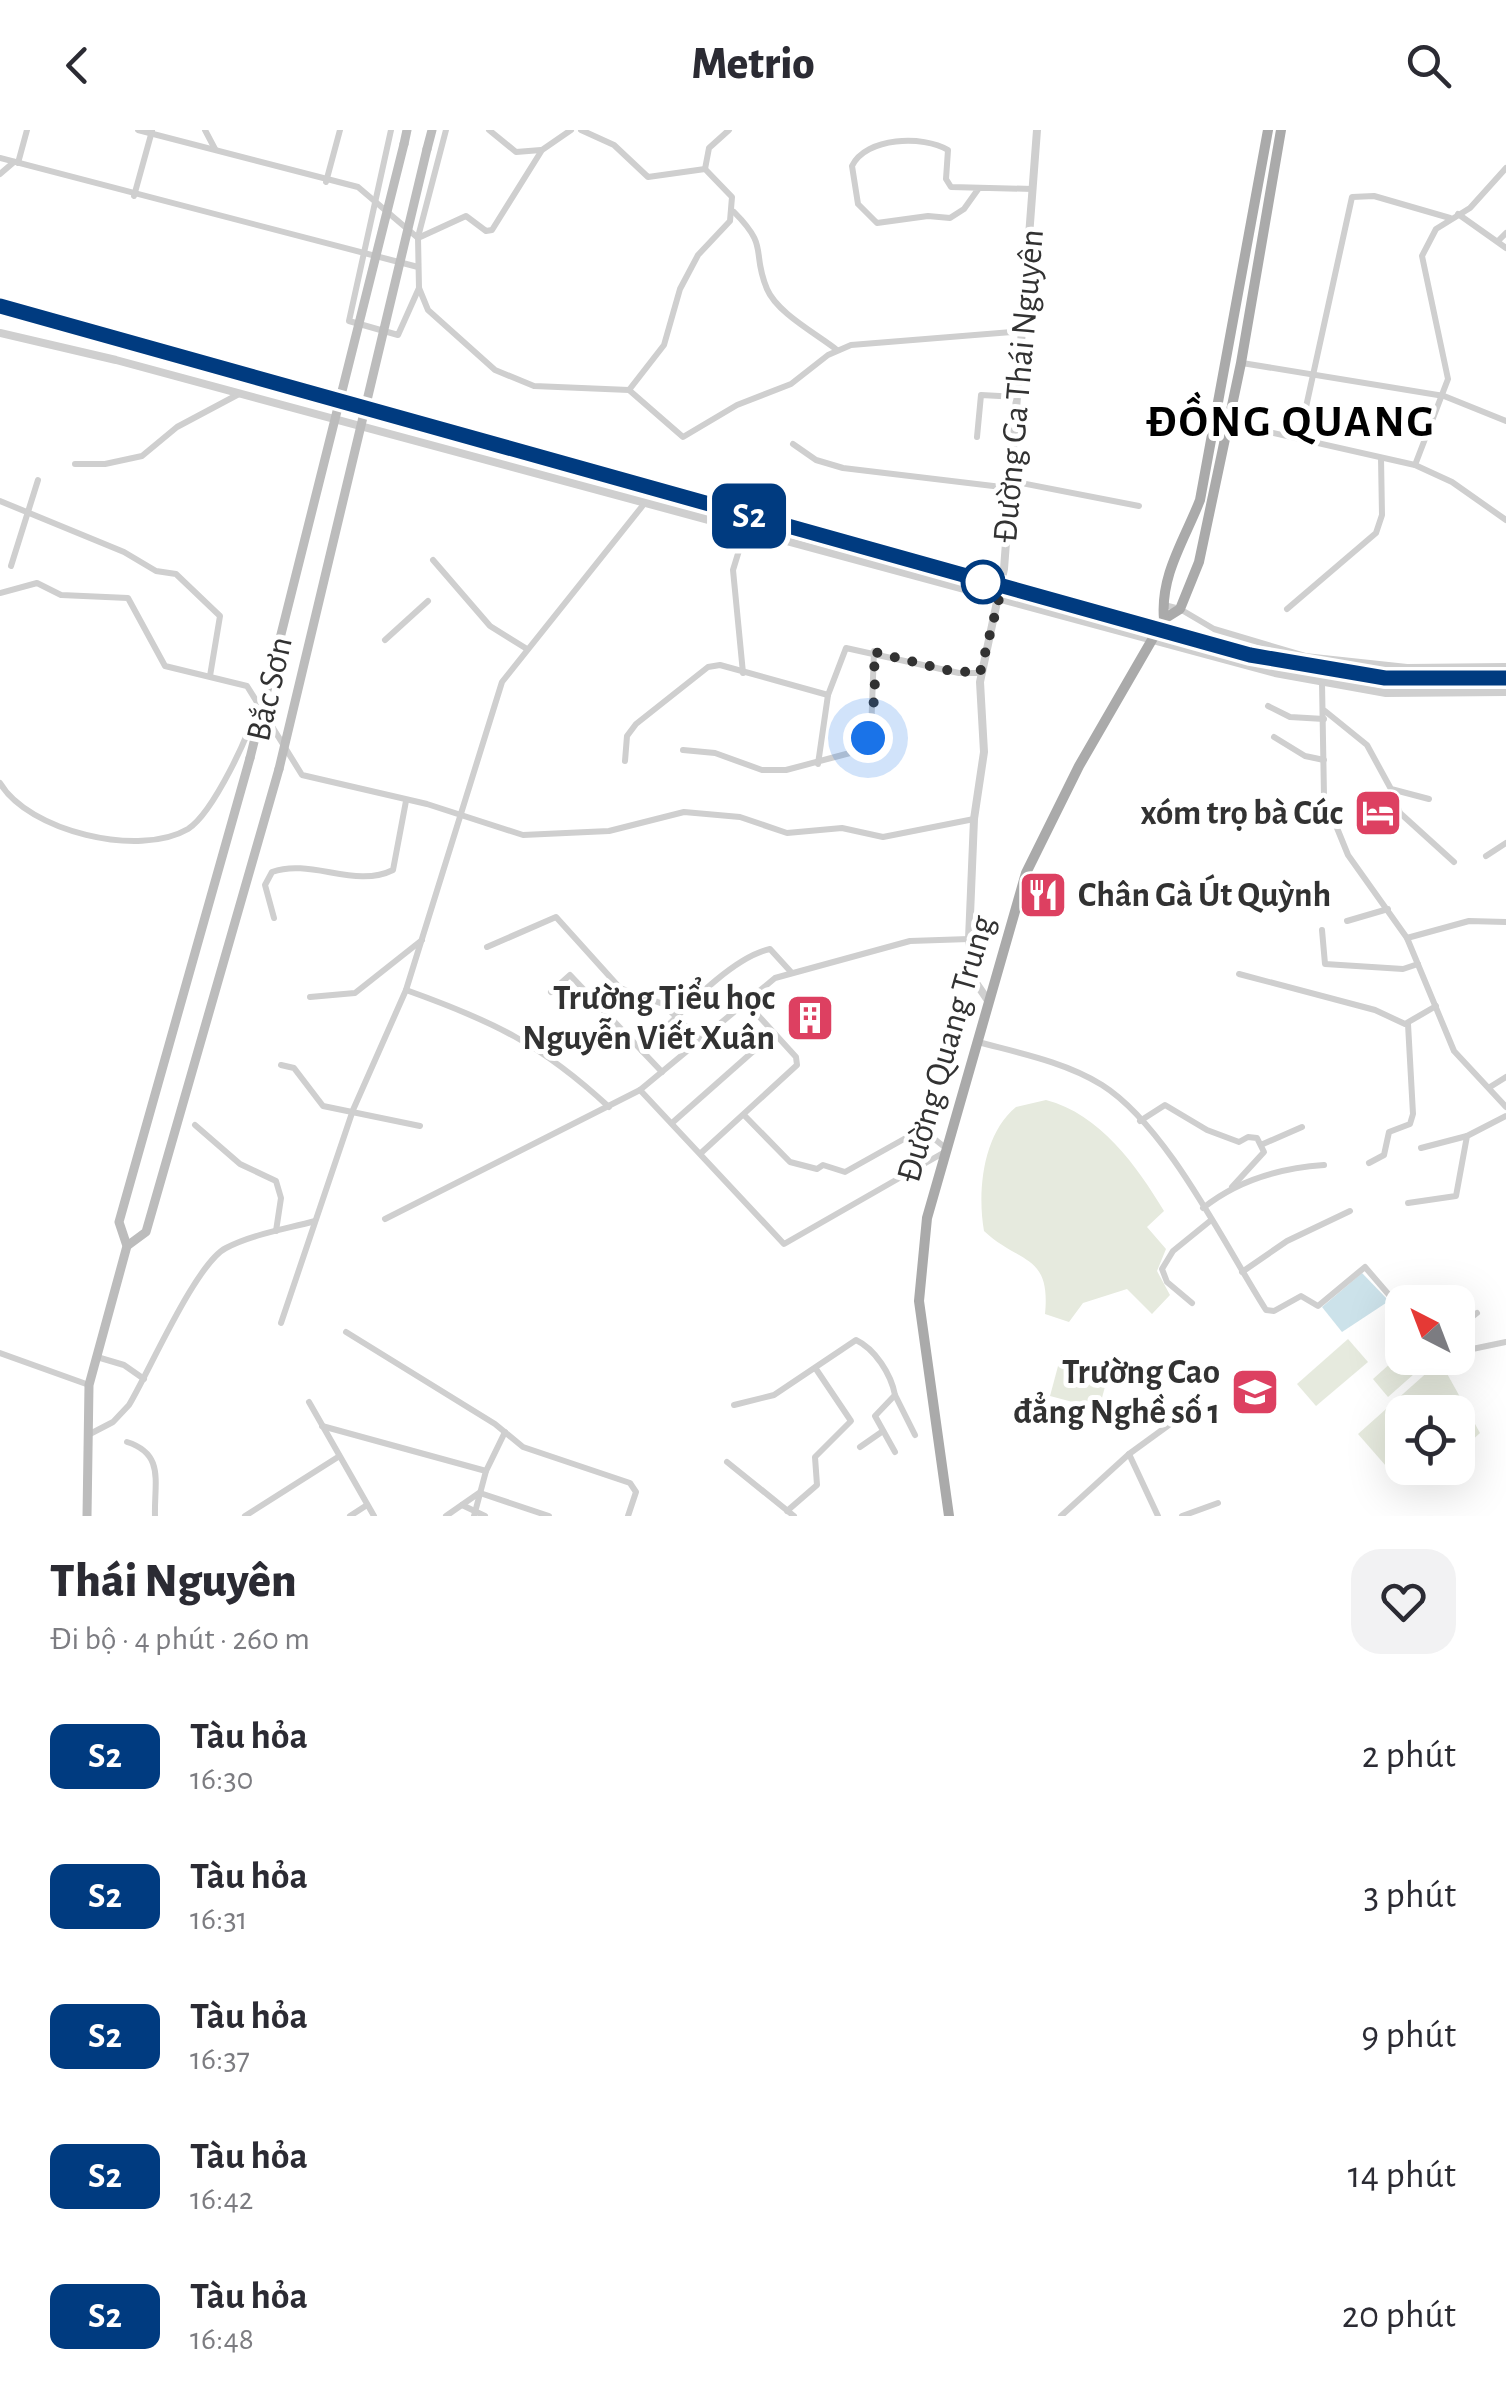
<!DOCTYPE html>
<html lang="vi">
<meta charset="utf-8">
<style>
body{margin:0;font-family:"Alegreya Sans",sans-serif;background:#f2f2f3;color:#2b2b33;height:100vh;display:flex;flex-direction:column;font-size:38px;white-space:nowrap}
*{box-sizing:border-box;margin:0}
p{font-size:32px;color:#7c7c81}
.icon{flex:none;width:55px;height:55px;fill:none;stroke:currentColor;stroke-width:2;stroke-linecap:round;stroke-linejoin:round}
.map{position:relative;height:1386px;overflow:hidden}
.details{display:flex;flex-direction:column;background:#fff;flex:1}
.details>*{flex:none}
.badge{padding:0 20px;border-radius:15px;font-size:35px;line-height:65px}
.needle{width:65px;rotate:318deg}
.controls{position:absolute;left:1385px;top:1155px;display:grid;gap:20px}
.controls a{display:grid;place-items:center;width:90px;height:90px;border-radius:20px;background:#fff;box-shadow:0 10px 40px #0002;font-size:50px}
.you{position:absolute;width:50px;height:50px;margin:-25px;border:8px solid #fff;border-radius:50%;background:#1a73e8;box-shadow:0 0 0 15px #1a73e833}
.map>.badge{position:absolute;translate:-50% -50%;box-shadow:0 0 0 5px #fff}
.round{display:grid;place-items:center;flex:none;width:105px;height:105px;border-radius:30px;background:#f2f2f3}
.summary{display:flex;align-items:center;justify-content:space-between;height:170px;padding:0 50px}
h1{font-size:48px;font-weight:800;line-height:75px}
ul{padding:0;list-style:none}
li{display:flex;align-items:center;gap:30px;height:140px;padding:0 50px}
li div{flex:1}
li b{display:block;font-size:38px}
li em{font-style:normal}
li .badge{min-width:110px;font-weight:700;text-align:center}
header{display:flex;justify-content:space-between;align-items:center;height:130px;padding:0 50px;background:#fff;font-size:45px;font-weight:800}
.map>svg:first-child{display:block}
.green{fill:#e6eade}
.water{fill:#cce2ea}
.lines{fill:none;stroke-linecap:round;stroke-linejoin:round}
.minor{stroke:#cfcfcf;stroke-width:6}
.tertiary{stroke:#cfcfcf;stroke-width:8}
.secondary{stroke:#bcbcbc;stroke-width:9}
.primary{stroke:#aaa;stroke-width:10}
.rail-casing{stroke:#878787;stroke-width:6}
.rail{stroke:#fff;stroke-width:2.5;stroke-dasharray:8;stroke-linecap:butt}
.secondary-bridge{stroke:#bcbcbc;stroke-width:9}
.line-casing{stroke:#fff;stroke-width:22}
.line{stroke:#003b80;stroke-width:15}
.walk{stroke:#323232;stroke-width:10;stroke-dasharray:0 18}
.stop-dot{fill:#fff;stroke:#003b80;stroke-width:5}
.labels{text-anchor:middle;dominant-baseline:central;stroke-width:10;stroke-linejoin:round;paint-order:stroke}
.street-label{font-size:35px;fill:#323232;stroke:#fff}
.poi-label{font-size:35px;font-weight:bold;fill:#323232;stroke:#fff;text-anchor:end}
.district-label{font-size:45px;font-weight:bold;letter-spacing:2.5px;fill:#000;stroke:#fff}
</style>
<header><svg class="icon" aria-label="back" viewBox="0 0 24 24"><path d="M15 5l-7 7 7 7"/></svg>Metrio<svg class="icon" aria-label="search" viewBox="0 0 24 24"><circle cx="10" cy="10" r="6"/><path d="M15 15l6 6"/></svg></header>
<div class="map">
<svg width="1506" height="1386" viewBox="0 0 1506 1386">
<rect width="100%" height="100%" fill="#fff"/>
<!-- green -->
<g class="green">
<path d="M1046,970C1100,984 1137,1036 1164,1081L1147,1097L1166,1119L1157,1141L1170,1165L1152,1184L1127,1159L1083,1173L1069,1192L1045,1184C1051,1123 1019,1134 984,1101C977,1061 983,1004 1016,977Z"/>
<path d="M1348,1209L1368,1232L1316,1276L1297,1254Z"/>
<path d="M1402,1223V1228H1415L1423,1236L1388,1267L1373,1249Z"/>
<path d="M1061,1225L1110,1238L1099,1279L1050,1266Z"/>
<path d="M1440,1231L1480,1303L1458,1323V1282H1402L1403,1338L1393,1344L1358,1304Z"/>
</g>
<!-- water -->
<path class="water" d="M1362,1143L1389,1171L1342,1202L1322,1177Z"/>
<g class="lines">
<!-- minor -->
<g class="minor">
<path d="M138,0L358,57L418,108L419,158L428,180L495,240L534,256L629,260L683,307L737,275L791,254L828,225L851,215L1024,201"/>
<path d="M205,0L215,19"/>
<path d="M391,0L349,191L398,205L419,158"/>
<path d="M489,0L516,22L541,20"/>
<path d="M581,0L614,15L648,47L705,39L732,67L730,91L698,125L680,159L664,215L629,260"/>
<path d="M0,28L418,137"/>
<path d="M18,33L27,0"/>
<path d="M705,39L709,18L729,0"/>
<path d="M0,44L14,32"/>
<path d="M326,52L340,0"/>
<path d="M979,58L964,79L950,88L928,86L877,93L858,74L852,36C866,7 923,5 948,20L946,49L951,57L1033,59"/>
<path d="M134,66L152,1"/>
<path d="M734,82C770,118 751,121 767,159C777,183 817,204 837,220"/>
<path d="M1458,84L1506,118"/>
<path d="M418,107L446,0"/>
<path d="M418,108L466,86L486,101L492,100L542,20L571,0"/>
<path d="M1499,110L1506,103"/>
<path d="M1242,233L1444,266L1506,291"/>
<path d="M1229,293L1415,335L1452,352L1506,390"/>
<path d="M977,307L981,265L1018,267"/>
<path d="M1299,309L1352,67L1374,66L1450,88"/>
<path d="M793,314L816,330L843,338L1010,358"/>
<path d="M75,334H105L142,326L177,297L239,264"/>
<path d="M1415,335L1448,249L1422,126L1436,99L1470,78L1506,38"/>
<path d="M1011,351L1139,376"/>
<path d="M0,371L124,422L156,441L176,444L220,486L210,546"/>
<path d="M433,430L490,496L527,519"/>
<path d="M11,436L38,350"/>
<path d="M0,463L37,453L61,465L128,468L165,536L247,556L302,645L427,674L523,705L609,701L684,682L740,687L787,703L842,698L883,707L974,689"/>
<path d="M1164,475L1180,479L1214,499L1305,526L1407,537L1506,536"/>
<path d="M1287,479L1376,403L1382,385L1381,328"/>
<path d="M385,510L428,471"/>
<path d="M743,543L733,440L745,401"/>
<path d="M1322,553L1324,666L1348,725L1407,808L1454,921L1506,977"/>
<path d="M1268,576L1290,587L1324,589"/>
<path d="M1325,581L1367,615L1391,659L1429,669"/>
<path d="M1274,607L1305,626L1324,630"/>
<path d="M683,620L715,623L762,640H786L850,623L871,603L874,521"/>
<path d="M625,631L627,606L636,594L708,537L720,535L828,565"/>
<path d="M818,634L828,565L846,518L959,543H980"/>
<path d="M0,653C28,701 139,728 188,699C213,683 252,601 258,572"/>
<path d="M1391,659L1400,683L1454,732"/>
<path d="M1486,726L1506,713"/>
<path d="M274,788L265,755L272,742C311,728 355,759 393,740L406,671"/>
<path d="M1347,791L1388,779"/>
<path d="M1322,800L1325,834L1403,839L1418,834"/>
<path d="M1407,808L1469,791L1506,792"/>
<path d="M487,817L556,787L620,858L663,874L699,909"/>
<path d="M1239,844L1375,880L1405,894L1436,876"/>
<path d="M406,860C493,891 541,914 609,977"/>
<path d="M551,862L570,845L662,942"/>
<path d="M310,867L355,863L422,810"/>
<path d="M978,912C1019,923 1065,932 1102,955C1167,996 1224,1114 1266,1180L1274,1181L1301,1166L1318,1176L1365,1137L1402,1180"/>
<path d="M642,921C674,891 728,828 770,819L791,842"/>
<path d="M281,935L294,938L323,976L420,996"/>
<path d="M1490,957L1506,947"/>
<path d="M640,960L784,1114L943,1023"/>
<path d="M744,985L790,1032L817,1039L823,1035L845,1042L904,1009L927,1003L947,1019"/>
<path d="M1140,991L1165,975L1207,1000L1239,1012L1248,1007L1257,1008L1264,1022L1232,1057"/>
<path d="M672,993L774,903"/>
<path d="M195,995L240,1034L276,1051L281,1068L276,1101"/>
<path d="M1263,1014L1302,997"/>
<path d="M1421,1018L1467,1006"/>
<path d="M701,1023L797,935L796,927L745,871"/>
<path d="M1369,1033L1384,1025L1389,1002L1410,994L1413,984L1408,894"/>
<path d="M1408,1073L1456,1066L1467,1006L1506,986"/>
<path d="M1203,1078C1238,1050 1280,1038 1324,1035"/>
<path d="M385,1089L640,960L775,848L910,811L969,809"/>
<path d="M1242,1142L1287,1111L1350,1081"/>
<path d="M1446,1172L1459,1161"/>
<path d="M1192,1173L1167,1152L1162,1139L1173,1121L1210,1091"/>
<path d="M281,1193L353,980L406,860L502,552L644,374"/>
<path d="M1458,1198L1477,1183"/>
<path d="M346,1202L495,1294L523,1317L630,1353L636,1362L628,1386"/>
<path d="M1458,1222L1506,1212"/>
<path d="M0,1223L89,1255"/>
<path d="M97,1227L124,1235L144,1249"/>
<path d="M895,1265L915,1305"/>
<path d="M309,1272L374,1386"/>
<path d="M734,1275L774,1265L856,1210C875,1219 891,1244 895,1265L875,1286L895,1322"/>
<path d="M322,1296L486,1341"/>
<path d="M88,1305L113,1292L129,1275C149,1242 196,1133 226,1118C253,1104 286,1099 315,1091"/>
<path d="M127,1312C165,1324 154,1352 155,1386"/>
<path d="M860,1317L883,1301"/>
<path d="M1129,1324L1158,1386"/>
<path d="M727,1332L794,1386"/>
<path d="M480,1363L549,1386"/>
<path d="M462,1375L485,1386"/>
<path d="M787,1381L817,1355L815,1327L851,1291L816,1239"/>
<path d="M245,1386L338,1327"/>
<path d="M350,1386L367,1375"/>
<path d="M446,1386L479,1363"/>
<path d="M474,1386L486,1341L505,1302"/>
<path d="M1061,1386L1129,1324L1184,1284"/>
<path d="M1182,1386L1218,1373"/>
</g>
<!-- tertiary -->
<g class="tertiary">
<path d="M0,203L116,230L1275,543L1386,563L1506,562"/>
<path d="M989,872L970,844L969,809L974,689L984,622L980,552L1004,439L1037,0"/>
</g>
<!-- secondary -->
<g class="secondary">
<path d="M404,14L407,0"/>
<path d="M427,19L432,0"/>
<path d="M127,1116L146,1102L279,639"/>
<path d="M87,1386L89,1255L127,1116L119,1092L250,628"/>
</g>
<!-- primary -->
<g class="primary">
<path d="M1164,489L1180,479L1199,432L1241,233L1281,0"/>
<path d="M949,1386L919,1171L927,1088L1026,743L1079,636L1164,489C1160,445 1185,409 1200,370L1268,0"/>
</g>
<!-- rail casing -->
<g class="rail-casing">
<path id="rail" d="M0,176L1250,525L1385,548H1506"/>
</g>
<!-- rail -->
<use href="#rail" class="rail"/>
<!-- secondary-bridge -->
<g class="secondary-bridge">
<path d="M250,628L404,14"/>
<path d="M279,639L427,19"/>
</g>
</g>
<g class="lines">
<!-- line casing -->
<g class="line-casing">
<path id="line" d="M0,176L1250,525L1385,548H1506"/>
</g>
<!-- line -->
<use href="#line" class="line"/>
<!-- walk -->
<path class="walk" d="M868,608L875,564L874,522L946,540L980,543L1002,457L983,452"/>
</g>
<!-- icons -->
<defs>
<g id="hotel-square" transform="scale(2.5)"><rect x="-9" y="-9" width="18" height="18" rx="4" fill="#dd4061" stroke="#fff"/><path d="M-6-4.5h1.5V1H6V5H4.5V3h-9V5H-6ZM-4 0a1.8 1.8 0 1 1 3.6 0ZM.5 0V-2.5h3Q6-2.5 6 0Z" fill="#fff"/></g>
<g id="restaurant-square" transform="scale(2.5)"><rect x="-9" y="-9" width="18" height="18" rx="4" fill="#dd4061" stroke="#fff"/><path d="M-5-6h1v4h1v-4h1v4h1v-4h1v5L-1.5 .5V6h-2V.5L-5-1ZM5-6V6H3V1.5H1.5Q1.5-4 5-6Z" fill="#fff"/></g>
<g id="building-square" transform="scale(2.5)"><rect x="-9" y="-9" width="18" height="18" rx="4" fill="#dd4061" stroke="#fff"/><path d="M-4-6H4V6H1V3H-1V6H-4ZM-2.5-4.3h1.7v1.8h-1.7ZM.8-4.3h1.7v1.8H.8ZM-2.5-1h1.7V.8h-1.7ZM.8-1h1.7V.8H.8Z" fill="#fff"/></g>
<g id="university-square" transform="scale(2.5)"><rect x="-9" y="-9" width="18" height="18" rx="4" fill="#dd4061" stroke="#fff"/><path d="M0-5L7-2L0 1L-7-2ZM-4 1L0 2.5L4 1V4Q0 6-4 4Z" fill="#fff"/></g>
</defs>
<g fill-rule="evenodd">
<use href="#hotel-square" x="1378" y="683"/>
<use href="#restaurant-square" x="1043" y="765"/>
<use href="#building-square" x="810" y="888"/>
<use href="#university-square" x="1255" y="1262"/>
</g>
<!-- markers -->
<circle class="stop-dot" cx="983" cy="452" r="20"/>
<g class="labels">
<!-- street labels -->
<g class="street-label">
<text transform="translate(1019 256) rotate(-85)">Đường Ga Thái Nguyên</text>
<text transform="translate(270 559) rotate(-77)">Bắc Sơn</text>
<text transform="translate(946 919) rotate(-74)">Đường Quang Trung</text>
</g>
<!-- poi labels -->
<g class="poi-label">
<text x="1343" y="683">xóm trọ bà Cúc</text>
<text x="1078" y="765" text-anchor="start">Chân Gà Út Quỳnh</text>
<text x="775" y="868">Trường Tiểu học<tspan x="775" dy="40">Nguyễn Viết Xuân</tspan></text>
<text x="1220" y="1242">Trường Cao<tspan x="1220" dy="40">đẳng Nghề số 1</tspan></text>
</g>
<!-- district labels -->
<g class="district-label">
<text x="1291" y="292">ĐỒNG QUANG</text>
</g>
</g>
</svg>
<div class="controls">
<a><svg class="needle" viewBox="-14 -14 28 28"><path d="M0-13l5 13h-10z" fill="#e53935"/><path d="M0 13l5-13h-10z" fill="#7c7c81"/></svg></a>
<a><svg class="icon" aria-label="locate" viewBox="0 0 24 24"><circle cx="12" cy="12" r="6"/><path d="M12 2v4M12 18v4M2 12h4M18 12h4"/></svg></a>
</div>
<div class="you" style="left:868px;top:608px"></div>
<b class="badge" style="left:749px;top:386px;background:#003b80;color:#fff">S2</b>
</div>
<section class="details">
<div class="summary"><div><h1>Thái Nguyên</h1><p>Đi bộ · 4 phút · 260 m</p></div><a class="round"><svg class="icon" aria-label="heart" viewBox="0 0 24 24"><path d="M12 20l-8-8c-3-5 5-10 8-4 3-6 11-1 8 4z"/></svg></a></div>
<ul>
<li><span class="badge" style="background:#003b80;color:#fff">S2</span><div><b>Tàu hỏa</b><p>16:30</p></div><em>2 phút</em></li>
<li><span class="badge" style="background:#003b80;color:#fff">S2</span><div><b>Tàu hỏa</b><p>16:31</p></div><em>3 phút</em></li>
<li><span class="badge" style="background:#003b80;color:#fff">S2</span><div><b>Tàu hỏa</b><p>16:37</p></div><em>9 phút</em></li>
<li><span class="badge" style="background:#003b80;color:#fff">S2</span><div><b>Tàu hỏa</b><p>16:42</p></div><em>14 phút</em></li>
<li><span class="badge" style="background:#003b80;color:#fff">S2</span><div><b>Tàu hỏa</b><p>16:48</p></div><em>20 phút</em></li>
</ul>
</section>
